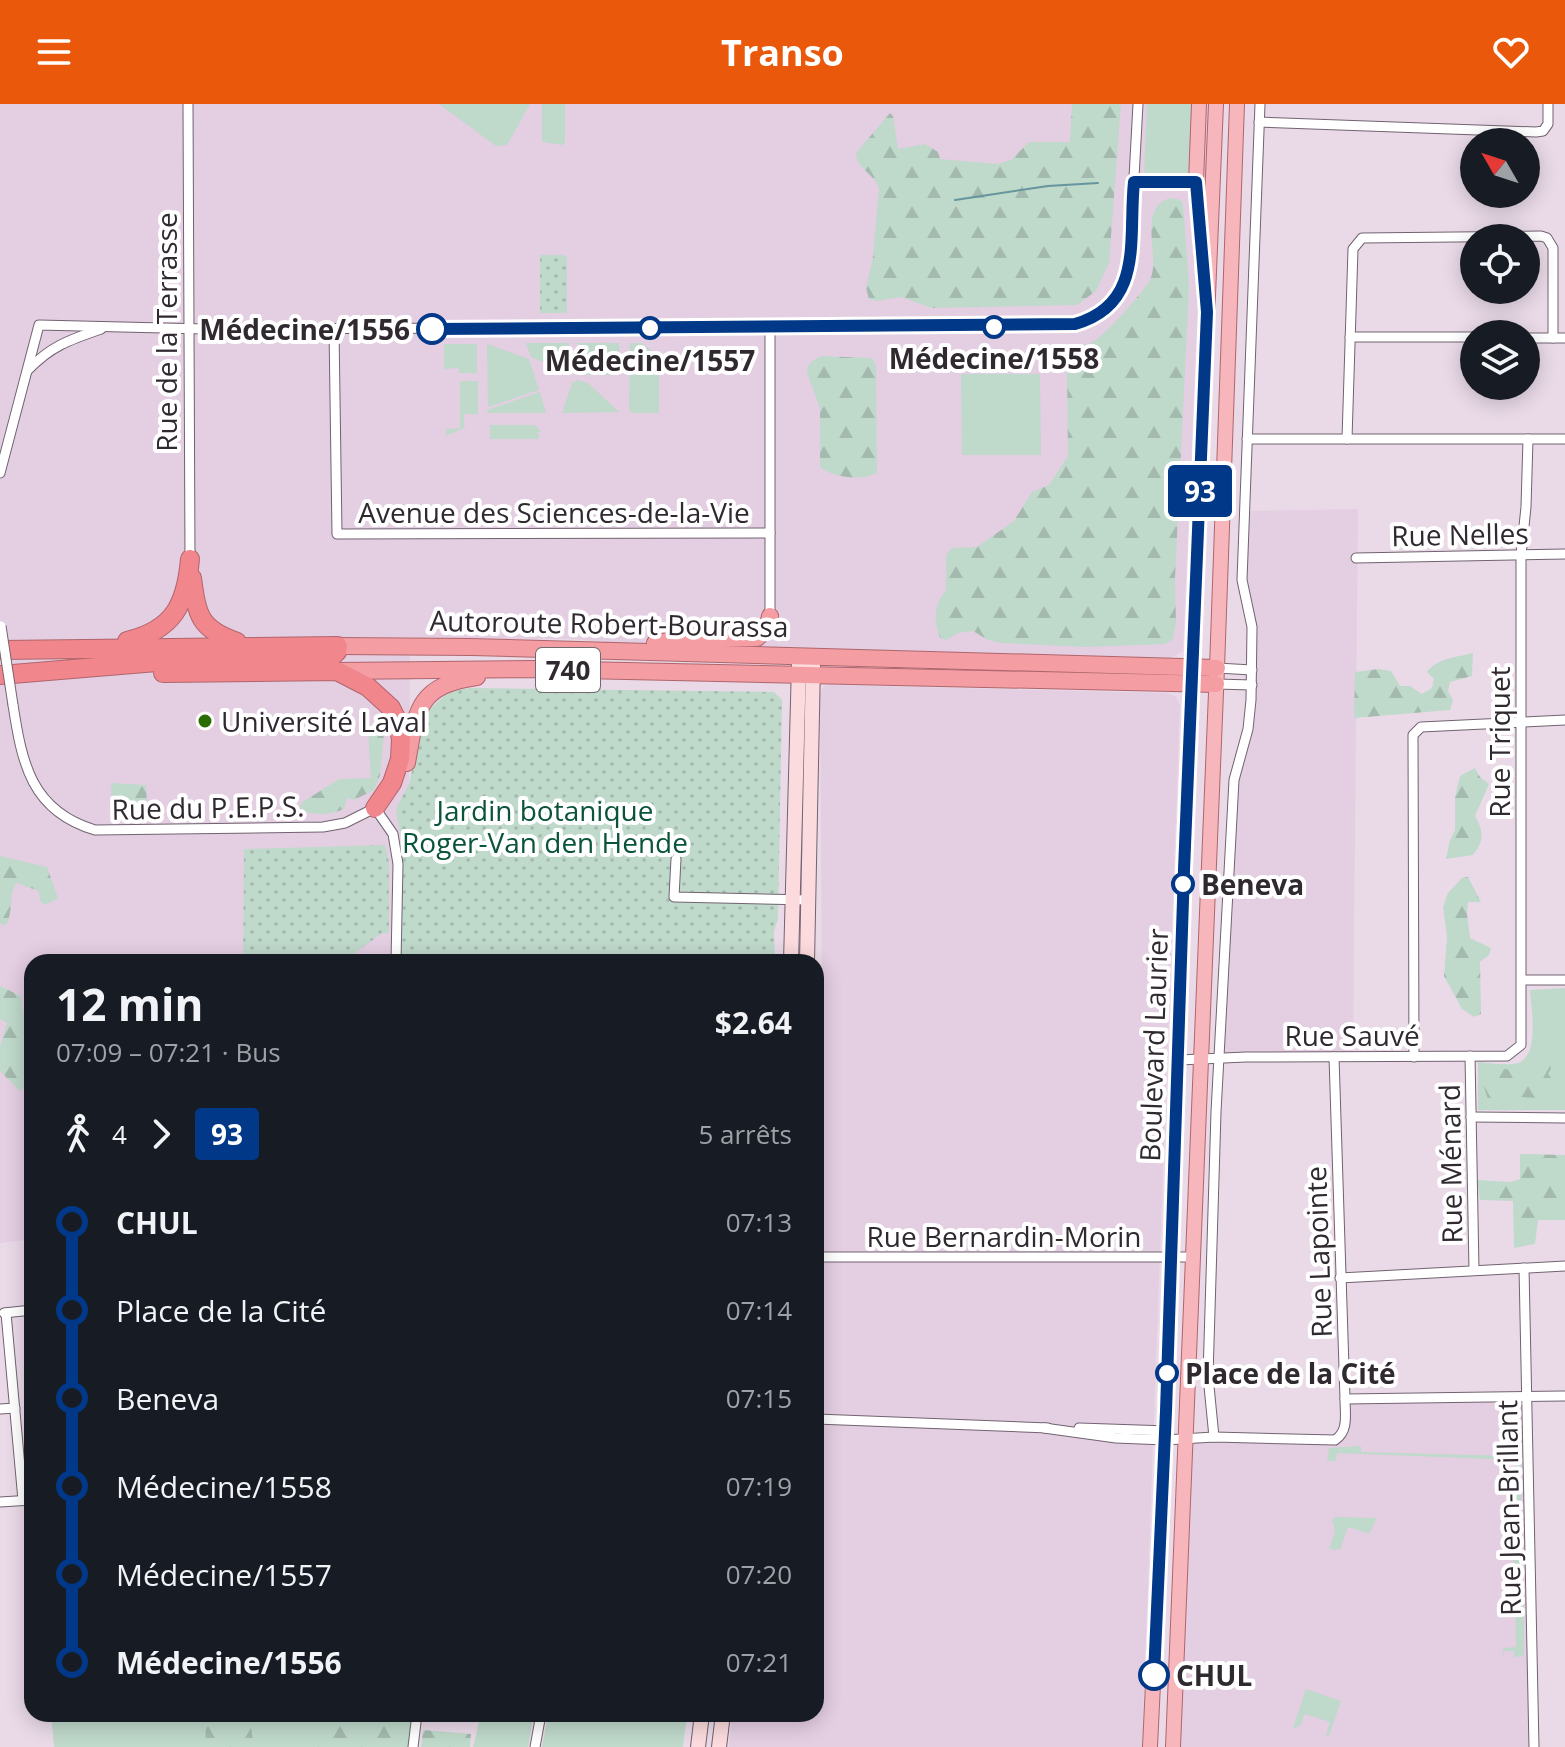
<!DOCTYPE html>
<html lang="fr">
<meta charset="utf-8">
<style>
body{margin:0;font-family:"Open Sans",sans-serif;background:#20242c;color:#f1f3f6;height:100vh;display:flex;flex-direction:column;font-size:30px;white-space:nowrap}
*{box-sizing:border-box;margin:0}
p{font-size:26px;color:#9ea1a6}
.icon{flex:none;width:44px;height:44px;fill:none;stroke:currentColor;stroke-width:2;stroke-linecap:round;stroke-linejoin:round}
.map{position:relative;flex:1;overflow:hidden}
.sheet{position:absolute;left:24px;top:850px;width:800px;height:768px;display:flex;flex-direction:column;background:#171b24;border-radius:24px;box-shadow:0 4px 20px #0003}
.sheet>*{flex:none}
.badge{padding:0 16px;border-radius:6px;font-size:28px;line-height:52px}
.needle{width:52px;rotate:309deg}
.tools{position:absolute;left:1460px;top:24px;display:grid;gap:16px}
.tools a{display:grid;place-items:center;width:80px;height:80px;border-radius:50%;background:#171b24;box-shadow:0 4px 20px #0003;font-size:40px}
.map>.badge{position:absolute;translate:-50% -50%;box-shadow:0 0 0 4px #fff}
.legs{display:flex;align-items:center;gap:12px;height:88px;padding:0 32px;font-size:26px}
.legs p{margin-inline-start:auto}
.overview{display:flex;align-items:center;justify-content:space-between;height:136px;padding:0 32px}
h1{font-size:44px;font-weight:700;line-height:60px}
ul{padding:0 32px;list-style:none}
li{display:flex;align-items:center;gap:28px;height:88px;font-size:30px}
li i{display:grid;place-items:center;width:12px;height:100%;margin:0 10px;background:currentColor}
li i::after{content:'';width:20px;height:20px;margin:-10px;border:6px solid;border-radius:50%;background:#171b24}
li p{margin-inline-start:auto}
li:first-child i{background:linear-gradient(#0000 50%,currentColor 0)}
li:last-child i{background:linear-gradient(currentColor 50%,#0000 0)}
header{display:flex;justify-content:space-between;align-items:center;height:104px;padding:0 32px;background:#ea580c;color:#fff;font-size:36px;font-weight:700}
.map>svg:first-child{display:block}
.built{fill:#e4cee2}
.green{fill:#bfd9cb}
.forest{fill:url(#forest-firs)}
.garden{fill:url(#garden-dots)}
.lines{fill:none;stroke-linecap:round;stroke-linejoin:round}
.stream{stroke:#66959d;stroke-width:2}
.minor-casing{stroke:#716370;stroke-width:11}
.secondary-casing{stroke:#716370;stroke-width:16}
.primary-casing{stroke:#ae666c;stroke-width:16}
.trunk-casing{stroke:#ae666c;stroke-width:18}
.motorway-casing{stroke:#ae666c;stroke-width:20}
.minor{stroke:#fff;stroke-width:9}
.secondary{stroke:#fbdbdd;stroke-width:14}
.primary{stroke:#f7b6bb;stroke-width:14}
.trunk{stroke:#f49ea4;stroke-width:16}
.motorway{stroke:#f2868d;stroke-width:18}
.minor-bridge-casing{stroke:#716370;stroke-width:11;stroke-linecap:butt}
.minor-bridge{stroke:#fff;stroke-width:9}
.line-1-casing{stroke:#fff;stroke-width:18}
.line-1{stroke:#013888;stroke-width:12}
.stop-1-dot{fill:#fff;stroke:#013888;stroke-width:4}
.poi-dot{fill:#2a6d04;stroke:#fff;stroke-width:3}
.labels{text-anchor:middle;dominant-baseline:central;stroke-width:8;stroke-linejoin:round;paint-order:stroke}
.shield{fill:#fff;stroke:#6e6a6e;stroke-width:2}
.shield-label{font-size:26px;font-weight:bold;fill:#302a30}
.stop-label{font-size:28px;font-weight:bold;fill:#302a30;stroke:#fff;text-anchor:start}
.street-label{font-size:28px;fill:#302a30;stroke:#fff}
.poi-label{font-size:28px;fill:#302a30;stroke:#fff;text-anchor:start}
.park-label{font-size:28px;fill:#0a543a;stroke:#fff}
</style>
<header><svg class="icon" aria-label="menu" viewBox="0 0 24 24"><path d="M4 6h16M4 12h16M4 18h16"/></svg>Transo<svg class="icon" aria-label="heart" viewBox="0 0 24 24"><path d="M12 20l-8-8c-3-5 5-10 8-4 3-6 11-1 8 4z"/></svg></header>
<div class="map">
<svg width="1565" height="1643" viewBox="0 0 1565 1643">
<defs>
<pattern id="forest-firs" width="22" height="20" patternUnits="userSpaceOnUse" patternTransform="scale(2)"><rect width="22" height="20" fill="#bfd9cb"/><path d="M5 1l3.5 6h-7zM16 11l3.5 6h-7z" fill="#a4baaf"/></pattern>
<pattern id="garden-dots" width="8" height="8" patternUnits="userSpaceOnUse" patternTransform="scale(2)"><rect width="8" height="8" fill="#bfd9cb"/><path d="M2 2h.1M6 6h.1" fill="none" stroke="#a4baaf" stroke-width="1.8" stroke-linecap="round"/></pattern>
</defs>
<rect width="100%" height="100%" fill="#eadae8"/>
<!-- built -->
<g class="built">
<path d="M0,0H1209L1204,125L1198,196L1183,547L1171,554L940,550L676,545L574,535L410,534L409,680L396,704L401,737L396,858H32V1135L0,1139Z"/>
<path d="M1358,405L1353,949L1220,955L1234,676L1245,636L1253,536L1244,487V407Z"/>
<path d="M828,581L1168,589L1176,593L1180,601L1142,1643H729L732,1610H816V1042L819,911L822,893L820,590L823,583Z"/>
<path d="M1527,1293L1534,1643H1173L1185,1333L1341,1332L1345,1295Z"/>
</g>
<!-- green -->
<g class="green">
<path d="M439,0H530L507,41L496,42Z"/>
<path d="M542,0H565V38L563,41L542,38Z"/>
<path d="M1147,0H1192L1188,70L1147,71L1144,69Z"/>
<path d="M526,239H569V265L562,266L531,253Z"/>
<path d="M573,239H619L620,271H576L573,251L579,250V240Z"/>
<path d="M630,239H642L659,253V309H632L629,306Z"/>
<path d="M444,240H477V269H459V264L444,265Z"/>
<path d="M487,240L529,255L539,286L488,303Z"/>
<path d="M961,270H1040L1041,351H962Z"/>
<path d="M578,276L588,279L619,308L562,309L572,279Z"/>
<path d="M460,277H478V310H464V322L466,323L446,332V325L460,324Z"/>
<path d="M540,288L546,309H488L487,306Z"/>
<path d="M490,321H535L541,328H538L539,335H490Z"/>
<path d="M1565,884V1006H1478V958C1490,959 1507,962 1518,959C1540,951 1531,905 1530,886Z"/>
<path d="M1510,1334H1521V1404L1509,1402L1515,1400L1516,1356L1337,1349L1336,1357H1327L1329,1344L1361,1342V1348L1510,1352Z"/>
<path d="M1511,1412L1523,1414L1522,1484L1506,1477V1473H1513L1515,1416L1508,1415Z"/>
<path d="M1335,1413H1336L1377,1414L1369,1430L1348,1423L1340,1446L1336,1444L1335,1447L1329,1444L1335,1427L1332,1416Z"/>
<path d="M1502,1490L1508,1491L1509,1495L1514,1493L1524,1496V1552L1514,1553V1547H1504L1503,1553V1544L1516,1543L1515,1502L1514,1496H1503L1502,1503Z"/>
<path d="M1306,1585L1341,1597L1329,1632L1326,1631L1330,1618L1305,1610L1300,1622L1298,1621L1296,1625L1293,1624Z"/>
<path d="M51,1610H413L409,1643H54Z"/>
<path d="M481,1610H534L528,1643H473Z"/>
<path d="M548,1610H687L683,1643H542Z"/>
</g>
<!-- forest -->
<g class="forest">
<path d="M1072,0H1121L1109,159L1096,187L1077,201L932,204L901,193L877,197L869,195L866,184L873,153L879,84C874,69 857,66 856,49L890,9L893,12L898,45L925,40L938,48L940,55L998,60L1011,56L1029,38H1070Z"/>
<path d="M1171,94L1181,96L1183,100L1189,182L1175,474L1176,519L1173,535L1165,540L1087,543L1001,539L988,536L973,527L958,529L946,536L940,534C933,516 934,501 946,486V451L952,444L977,443L1014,417L1032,388L1049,381L1068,352L1067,265L1062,248C1072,241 1080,243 1091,239C1103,234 1143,188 1150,176C1161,154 1136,102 1171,94Z"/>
<path d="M822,252L868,254L873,255L876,262L877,369C861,377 834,374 820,363V304L807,269C807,258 813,256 822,252Z"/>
<path d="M1473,549L1472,572L1450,578L1448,587L1453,596L1450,606L1354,614L1355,568L1379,565L1391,567L1400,582H1410L1422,590L1432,584L1434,575L1427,568C1439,553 1455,554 1473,549Z"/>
<path d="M368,626L384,629L380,671L374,686L354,696L347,694L344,705C332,711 311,712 300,705L301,699L339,675L371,674Z"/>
<path d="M1475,664L1480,673L1489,680L1475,712C1484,727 1484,738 1473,751L1446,755L1450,736L1455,726V693L1460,672Z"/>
<path d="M111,679L146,681L147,700H112Z"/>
<path d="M0,752L47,763L58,794L45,801L40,797L39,787L16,779C8,792 14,807 6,821L0,820Z"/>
<path d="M1468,773L1481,798H1468L1467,809L1470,834L1491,844L1489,851L1480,858L1481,910L1474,913L1462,905L1444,872L1447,833L1443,803L1448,789L1462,774Z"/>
<path d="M0,882L21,892C25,923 32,947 32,978L20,987L0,967V943L7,919L0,915Z"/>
<path d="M1543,937L1563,942L1548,970L1565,991L1557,995L1500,992L1488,995L1479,968L1488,959L1504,965L1525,967L1536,953Z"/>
<path d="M1520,1050L1565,1051V1116H1538L1535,1140L1514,1144L1513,1097L1480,1096L1477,1076L1511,1078L1520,1075Z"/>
<path d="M185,1610H249L254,1643H206L205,1615L183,1614Z"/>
<path d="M320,1610H404L399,1643H318Z"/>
<path d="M423,1626L471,1630L470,1643H421Z"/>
</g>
<!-- garden -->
<g class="garden">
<path d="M540,151H563L567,154V209H540Z"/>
<path d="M470,584L774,588L782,596L778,815L774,827L775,858H396L401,737L396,704L409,680L425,609L444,592L457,586Z"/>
<path d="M385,741L389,758V829H382L343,858H243L244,745Z"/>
</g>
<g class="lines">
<!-- stream -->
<path class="stream" d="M955,96L1048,82L1098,79"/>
<!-- minor casing -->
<g class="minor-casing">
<g id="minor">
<path d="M188,0L190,455"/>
<path d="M1259,18L1536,28L1543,27L1548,20V0"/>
<path d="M1134,78H1196"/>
<path d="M770,223V512"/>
<path d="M334,225L337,430L770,429"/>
<path d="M1350,233H1474"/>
<path d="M1526,234H1565"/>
<path d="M28,266C51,242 69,236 101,225"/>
<path d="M1247,335H1565"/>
<path d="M1347,335L1353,145L1362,134L1541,132L1547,134L1553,144V234"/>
<path d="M0,369L39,221L205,225L1038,222C1082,222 1116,214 1129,166L1138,0"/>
<path d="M1356,454L1565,450"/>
<path d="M1217,564L1252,566"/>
<path d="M1216,580L1252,581"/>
<path d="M13,601C22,659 31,707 95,726L323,723L345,719L375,704L393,730L398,760L396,858"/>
<path d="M676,755L674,793L808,796"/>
<path d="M1522,876H1565"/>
<path d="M1470,952L1474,1166"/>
<path d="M1414,953L1413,631L1421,623L1565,616"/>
<path d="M1179,956L1246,953L1507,952L1521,941V451L1526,403L1528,335"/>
<path d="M1471,1013L1565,1014"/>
<path d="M816,1153H1192"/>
<path d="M1524,1164L1534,1643"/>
<path d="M1340,1174L1565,1162"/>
<path d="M4,1209L32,1206"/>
<path d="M6,1209L23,1396"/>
<path d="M1345,1295L1565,1292"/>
<path d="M0,1305L15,1304"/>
<path d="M816,1315L1048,1324"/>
<path d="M1044,1324L1116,1334L1165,1336L1214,1333L1335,1336C1349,1327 1345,1310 1345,1295L1334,953"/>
<path d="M1079,1324L1168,1327"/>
<path d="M1214,1333L1208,1272L1216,1008L1234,676L1248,625L1251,596L1252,523L1242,476L1260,0"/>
<path d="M0,1398L32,1396"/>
<path d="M413,1643L417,1610"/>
<path d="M535,1643L541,1610"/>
</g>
</g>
<!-- secondary casing -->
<g class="secondary-casing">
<g id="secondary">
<path d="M791,858L799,560"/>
<path d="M807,858L813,560"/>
<path d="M698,1643L702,1610"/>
<path d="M719,1643L723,1610"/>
</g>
</g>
<!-- primary casing -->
<g class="primary-casing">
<g id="primary">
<path d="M1199,0L1196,78L1202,160"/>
<path d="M1150,1643L1165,1326L1184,766L1216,0"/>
<path d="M1173,1643L1217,564C1223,376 1231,188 1237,0"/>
</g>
</g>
<!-- trunk casing -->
<g class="trunk-casing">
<g id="trunk">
<path d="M655,539L684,535L757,534L767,525L770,512"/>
<path d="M338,542L471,543L1217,564"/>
<path d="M337,567L535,565L1216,580"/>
<path d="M407,659C416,607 417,581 477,573"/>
</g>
</g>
<!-- motorway casing -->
<g class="motorway-casing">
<g id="motorway">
<path d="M192,474C197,511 199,525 237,538"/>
<path d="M127,537C174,526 186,500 190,455"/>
<path d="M0,546L338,542L337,548L330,554L193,555L0,571"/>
<path d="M163,569L337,567L368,583L391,604L397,616L401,635L400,655L392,679L375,704"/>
</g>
</g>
<!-- minor -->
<use href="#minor" class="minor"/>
<!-- secondary -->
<use href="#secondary" class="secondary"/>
<!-- primary -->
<use href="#primary" class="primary"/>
<!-- trunk -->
<use href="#trunk" class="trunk"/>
<!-- motorway -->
<use href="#motorway" class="motorway"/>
<!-- minor-bridge casing -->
<g class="minor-bridge-casing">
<path id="minor-bridge" d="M1,522L13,601"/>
</g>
<!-- minor-bridge -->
<use href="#minor-bridge" class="minor-bridge"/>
</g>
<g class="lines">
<!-- line-1 casing -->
<g class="line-1-casing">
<path id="line-1" d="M432,225L1075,220C1145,200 1128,134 1134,78H1196L1207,208L1184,766L1166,1307L1154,1571"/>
</g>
<!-- line-1 -->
<use href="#line-1" class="line-1"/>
</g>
<!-- markers -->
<g class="stop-1-dot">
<circle cx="994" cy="223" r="10"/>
<circle cx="650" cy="224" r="10"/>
<circle cx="432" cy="225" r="14"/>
<circle cx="1183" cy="780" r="10"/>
<circle cx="1167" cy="1269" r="10"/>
<circle cx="1154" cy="1571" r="14"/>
</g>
<circle class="poi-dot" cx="205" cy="617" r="8"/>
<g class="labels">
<!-- shield labels -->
<rect class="shield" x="536" y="544" width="64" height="44" rx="6"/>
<g class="shield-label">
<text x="568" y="566">740</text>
</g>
<!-- stop labels -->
<g class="stop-label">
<text x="410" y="225" text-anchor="end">Médecine/1556</text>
<text x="994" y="254" text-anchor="middle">Médecine/1558</text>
<text x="650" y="256" text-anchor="middle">Médecine/1557</text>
<text x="1201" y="780">Beneva</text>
<text x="1185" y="1269">Place de la Cité</text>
<text x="1176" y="1571">CHUL</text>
</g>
<!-- street labels -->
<g class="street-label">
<text transform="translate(166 228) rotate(-90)">Rue de la Terrasse</text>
<text x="554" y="408">Avenue des Sciences-de-la-Vie</text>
<text transform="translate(1460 430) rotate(-1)">Rue Nelles</text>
<text transform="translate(609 519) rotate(1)">Autoroute Robert-Bourassa</text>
<text transform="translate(1499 638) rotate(-90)">Rue Triquet</text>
<text transform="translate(208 703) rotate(-1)">Rue du P.E.P.S.</text>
<text x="1352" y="931">Rue Sauvé</text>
<text transform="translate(1153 941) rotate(-88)">Boulevard Laurier</text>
<text transform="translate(1450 1060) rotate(-91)">Rue Ménard</text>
<text x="1004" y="1132">Rue Bernardin-Morin</text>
<text transform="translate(1318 1148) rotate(-92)">Rue Lapointe</text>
<text transform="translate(1508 1404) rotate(-91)">Rue Jean-Brillant</text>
</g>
<!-- poi labels -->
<g class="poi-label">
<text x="221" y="617">Université Laval</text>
</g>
<!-- park labels -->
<g class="park-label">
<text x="545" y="706">Jardin botanique<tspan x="545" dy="32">Roger-Van den Hende</tspan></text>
</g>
</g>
</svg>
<div class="tools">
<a><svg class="needle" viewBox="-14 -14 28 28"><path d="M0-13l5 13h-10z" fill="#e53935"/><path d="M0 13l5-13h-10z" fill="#9ea1a6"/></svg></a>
<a><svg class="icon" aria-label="locate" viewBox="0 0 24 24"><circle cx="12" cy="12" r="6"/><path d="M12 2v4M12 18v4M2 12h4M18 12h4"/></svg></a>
<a><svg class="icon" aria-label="layers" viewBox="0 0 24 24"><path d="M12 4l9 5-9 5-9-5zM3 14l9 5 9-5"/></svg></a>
</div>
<b class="badge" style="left:1200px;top:387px;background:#013888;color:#fff">93</b>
<section class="sheet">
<div class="overview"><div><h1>12 min</h1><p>07:09 – 07:21 · Bus</p></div><b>$2.64</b></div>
<div class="legs"><svg class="icon" aria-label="walk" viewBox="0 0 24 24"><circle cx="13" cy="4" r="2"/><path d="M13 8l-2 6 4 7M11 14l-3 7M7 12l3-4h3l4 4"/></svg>4<svg class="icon" aria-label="forward" viewBox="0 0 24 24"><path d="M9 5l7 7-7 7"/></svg><b class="badge" style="background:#013888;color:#fff">93</b><p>5 arrêts</p></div>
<ul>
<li><i style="color:#013888"></i><b>CHUL</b><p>07:13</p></li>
<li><i style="color:#013888"></i><span>Place de la Cité</span><p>07:14</p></li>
<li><i style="color:#013888"></i><span>Beneva</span><p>07:15</p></li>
<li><i style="color:#013888"></i><span>Médecine/1558</span><p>07:19</p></li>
<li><i style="color:#013888"></i><span>Médecine/1557</span><p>07:20</p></li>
<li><i style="color:#013888"></i><b>Médecine/1556</b><p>07:21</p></li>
</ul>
</section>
</div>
